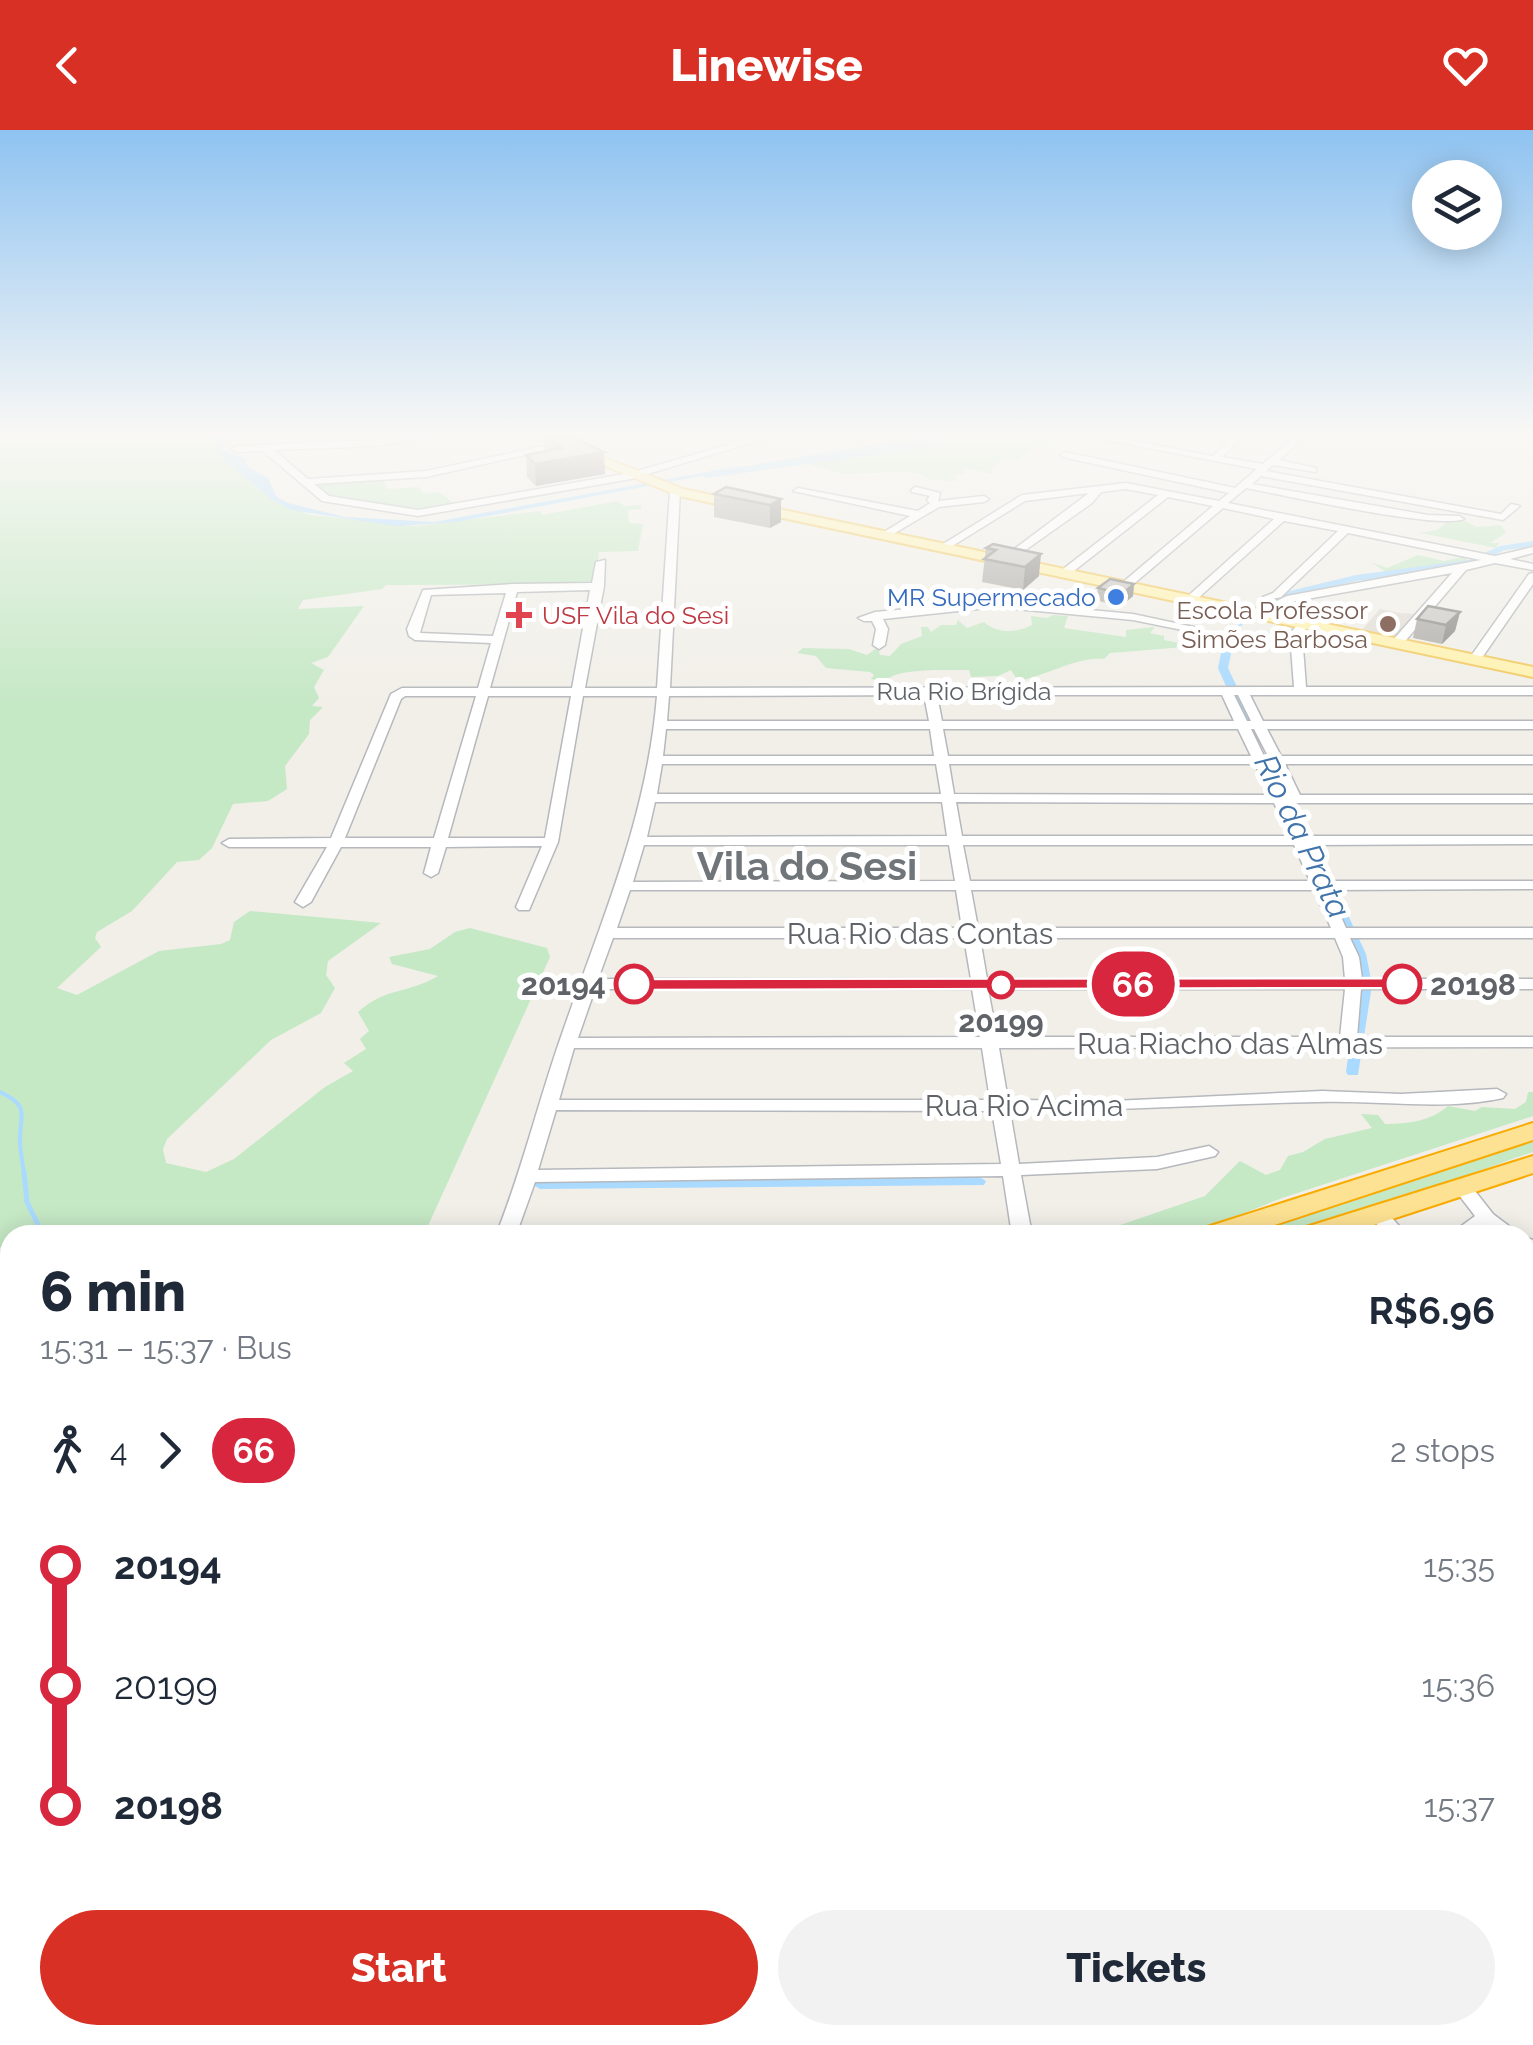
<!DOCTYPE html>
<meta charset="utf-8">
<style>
body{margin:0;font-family:Raleway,sans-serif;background:#f2f2f3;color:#1f2937;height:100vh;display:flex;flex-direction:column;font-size:38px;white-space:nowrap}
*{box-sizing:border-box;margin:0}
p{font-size:32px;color:#747a83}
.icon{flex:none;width:55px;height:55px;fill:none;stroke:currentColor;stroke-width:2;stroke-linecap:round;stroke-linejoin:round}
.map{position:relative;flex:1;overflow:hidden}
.details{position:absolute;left:0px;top:1095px;width:1535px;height:820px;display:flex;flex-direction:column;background:#fff;border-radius:30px 30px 0 0;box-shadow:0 5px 25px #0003}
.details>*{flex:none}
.badge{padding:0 20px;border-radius:32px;font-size:35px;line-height:65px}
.controls{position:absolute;left:1412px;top:30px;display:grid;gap:20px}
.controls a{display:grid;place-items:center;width:90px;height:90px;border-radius:50%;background:#fff;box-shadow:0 5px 25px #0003;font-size:50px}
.map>.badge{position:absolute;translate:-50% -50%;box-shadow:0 0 0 5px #fff}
.legs{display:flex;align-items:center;gap:15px;height:110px;padding:0 40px;font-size:32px}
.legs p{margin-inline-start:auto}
.overview{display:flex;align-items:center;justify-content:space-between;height:170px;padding:0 40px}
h1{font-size:55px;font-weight:800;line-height:75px}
.action{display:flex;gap:20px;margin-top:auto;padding:20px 40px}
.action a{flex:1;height:115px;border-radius:60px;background:#d93025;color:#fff;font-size:40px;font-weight:800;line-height:115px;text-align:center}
.action a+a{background:#f2f2f3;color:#1f2937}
ul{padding:0 40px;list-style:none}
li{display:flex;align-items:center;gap:35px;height:120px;font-size:38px}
li i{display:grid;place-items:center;width:15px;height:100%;margin:0 12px;background:currentColor}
li i::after{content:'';width:25px;height:25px;margin:-12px;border:8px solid;border-radius:50%;background:#fff}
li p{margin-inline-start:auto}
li:first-child i{background:linear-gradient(#0000 50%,currentColor 0)}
li:last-child i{background:linear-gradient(currentColor 50%,#0000 0)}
header{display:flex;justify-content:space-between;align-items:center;height:130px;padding:0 40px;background:#d93025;color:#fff;font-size:45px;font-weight:800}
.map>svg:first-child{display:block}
.education{fill:#e1ded6}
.green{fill:#c5e8c5}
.water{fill:#aadaff}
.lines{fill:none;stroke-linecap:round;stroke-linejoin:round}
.stream-far2{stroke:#aadaff;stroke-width:2.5}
.stream-far1{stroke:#aadaff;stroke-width:4}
.stream{stroke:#aadaff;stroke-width:5}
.canal{fill:#aadaff;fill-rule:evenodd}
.river{fill:#aadaff;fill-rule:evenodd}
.minor-casing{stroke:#b5b8bc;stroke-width:3}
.major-casing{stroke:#f2c960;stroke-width:4}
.highway-casing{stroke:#f9ab00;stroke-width:4}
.minor{fill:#fff;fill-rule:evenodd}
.major{fill:#fff2af;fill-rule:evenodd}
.highway{fill:#fde293;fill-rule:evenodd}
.wall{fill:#afaea9}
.shaded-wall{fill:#8f8d8a}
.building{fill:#cccac5;stroke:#8f8d8a;stroke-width:2.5}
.line-1{fill:#d7263d;stroke:#fff;stroke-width:2.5}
.shop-dot{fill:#3f7fe0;stroke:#fff;stroke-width:4}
.health-dot{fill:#e0444e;stroke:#fff;stroke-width:4}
.education-dot{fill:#8d6e63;stroke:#fff;stroke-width:4}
.stop-1-dot{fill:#fff;stroke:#d7263d;stroke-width:5}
.labels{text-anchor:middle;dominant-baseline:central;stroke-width:10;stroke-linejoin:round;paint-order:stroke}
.far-shop-label{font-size:25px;fill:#366cbe;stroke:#fff;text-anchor:end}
.far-education-label{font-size:25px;fill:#785e54;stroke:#fff;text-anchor:end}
.far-health-label{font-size:25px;fill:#be3a42;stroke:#fff;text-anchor:start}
.far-street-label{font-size:25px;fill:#5f6368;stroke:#fff}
.street-label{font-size:30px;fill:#5f6368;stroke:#fff}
.stop-label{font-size:30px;font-weight:bold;fill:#5f6368;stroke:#fff;text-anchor:end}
.water-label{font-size:32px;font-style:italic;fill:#4174aa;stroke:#fff}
.district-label{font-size:40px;font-weight:bold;fill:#70757a;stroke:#fff}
</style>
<header><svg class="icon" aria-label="back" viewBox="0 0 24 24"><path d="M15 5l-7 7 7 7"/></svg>Linewise<svg class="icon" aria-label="heart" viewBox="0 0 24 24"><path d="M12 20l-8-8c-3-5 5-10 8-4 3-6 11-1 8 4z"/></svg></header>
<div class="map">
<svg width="1533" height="1915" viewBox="0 0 1533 1915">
<rect width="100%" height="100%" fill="#f1efe8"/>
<!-- education -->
<path class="education" d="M1380,479L1400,483L1418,484L1398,507L1362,500Z"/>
<!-- green -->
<g class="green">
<path d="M0,306H213L215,322L271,369L310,385L416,396L540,381L542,385L618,371L624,376L641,375V379L628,380L629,393L643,394L638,421L599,422L595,454L386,455L382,459L303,470L298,479L364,476L328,527L311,533L324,540L314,557L319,568L312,576L323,577L310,590L309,604L285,636L287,659L268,671L233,674L212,718L199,730L177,732L132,781L97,802L95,808L101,817L57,858L77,865L159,821L221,814L230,810L234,792L250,781L381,793L328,831L326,845L335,858L321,883L271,910L167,1009L163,1019L166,1033L206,1042L234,1029L325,957L353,941L344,933L366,919L360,909L369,901L358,882C388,856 405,865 438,846L392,834L389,827L430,819L455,802L470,798L547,818L550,827L427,1098L408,1100L405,1105H10V1136L0,1116Z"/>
<path d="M929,306H1048L1055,310L1046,318L1036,316L1016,331L1003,329L992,339L993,344L963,338L966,343L954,346L957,351L930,350L922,344L902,342L842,344L790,329Z"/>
<path d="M383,350L388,359L419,357L424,364L439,362L452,372L467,374C417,381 352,386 310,354Z"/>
<path d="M1440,389H1461L1477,397L1501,395L1506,403L1490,413H1499L1496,418L1420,403L1437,400L1446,393Z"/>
<path d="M1418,425L1444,431L1467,426L1468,434L1368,452L1362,449H1378L1375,445L1386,442L1371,432L1387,438Z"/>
<path d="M1053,485L1068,486L1064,498L1126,507V500L1155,497L1150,503L1164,506V510L1184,514V517L1110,523L1104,529C1077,526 1046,546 1018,551L1011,540L998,546L971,547L969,540C948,540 923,539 902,543C889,546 885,553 871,549L874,545L870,542L826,538L816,526L797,523L803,518L849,519L867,525L878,517L880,525L890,526L901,514L922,506L921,497H928L931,502L941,495H956L958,490L967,498L984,492C997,504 1017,503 1032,495L1031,486L1047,488Z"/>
<path d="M1528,962H1533V986L1282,1068L1189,1105H1091L1205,1066L1240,1031L1266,1045L1280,1040L1288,1026L1303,1022L1325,1009L1372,998L1361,984L1378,985L1385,994C1408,994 1431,991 1448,976L1475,981L1482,977L1515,979L1526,972Z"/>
<path d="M1533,1006V1022C1443,1052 1324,1105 1231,1105Z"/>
<path d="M10,1251V1518L0,1523V1259Z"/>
</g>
<!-- water -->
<path class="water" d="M213,306H230L222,319L245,328L247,336L268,348L276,366L288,373L345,387L434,392L734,337L739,339L456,392L396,396L291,380L271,369L215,322Z"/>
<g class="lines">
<!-- stream-far2 -->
<path class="stream-far2" d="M1228,514L1231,503L1249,487"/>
<!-- stream-far1 -->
<path class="stream-far1" d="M0,962C30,976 20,983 20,1010C20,1022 23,1034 24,1045"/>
<!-- stream -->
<g class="stream">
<path d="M24,1042L27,1072L43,1105"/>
<path d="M0,1379L10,1360"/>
</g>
<!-- canal -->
<g class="canal">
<path d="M1533,411V417L1505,420L1471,435L1356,451L1268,472L1260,481L1252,479L1265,467L1356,445L1469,430L1500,416Z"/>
<path d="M1228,511L1233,514L1228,538L1259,604L1257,606H1249L1247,604L1218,538L1223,514Z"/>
<path d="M1267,636L1271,637L1286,656L1292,681L1310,705L1312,719L1329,744L1366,824L1372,855L1358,945H1348L1346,942L1358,855L1352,824L1317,744L1300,719L1298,705L1280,681L1274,656L1261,639Z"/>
<path d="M978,1046L986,1051L984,1055L540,1059L532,1054L540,1049Z"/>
</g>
<!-- river -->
<path class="river" d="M928,306H948L916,319L706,348L699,344Z"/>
<!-- minor casing -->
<g class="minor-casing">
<g id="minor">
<path d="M405,306H431L378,316L274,320L308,349L426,341L591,306H610L426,347L314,354L329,366L418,380L630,343L759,306H774L631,349L418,386L322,371L263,321L236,322L231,319L236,316L378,310Z"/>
<path d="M1107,306L1213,326L1228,312L1215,306H1229L1239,311L1222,327L1263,334L1296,306H1306L1279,330L1316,338V342L1273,335L1266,341L1501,384L1511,374L1520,376L1503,390L1261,346L1252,354L1428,385L1459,386L1464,389C1439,400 1283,365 1246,358L1228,373L1495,426L1533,417V423L1510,429L1533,434V440L1495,433L1466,440L1401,516L1397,517L1391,513L1393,510L1452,443L1290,472L1258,486L1252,483L1287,466L1481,430L1348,403L1281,467L1263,471V467L1273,463L1338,401L1284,391L1196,470H1188V466L1274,389L1223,378L1130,457H1122V453L1213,376L1168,367L1070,444H1062V440L1158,365L1126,359L1101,362L1092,373L1010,431L1001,429L1089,363L1025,371L949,418L940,416L1022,365L1126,353L1219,371L1229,363L1062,327L1060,325L1065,322L1235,358L1257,339L1090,307Z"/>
<path d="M916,357L940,363L938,371L984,366L989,369L984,372L939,377L888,407L883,404L884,402L910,386L793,361L798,358L918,381L930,373L927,370L930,366L912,362L911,360Z"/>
<path d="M675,358L680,361L670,558L1294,557L1290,504L1300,491L1304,490L1310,493L1302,504L1306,557H1533V565H1250L1263,591H1533V599H1267L1281,626H1533V634H1285L1300,665H1533V673H1288L1304,706H1533V714L1308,715L1325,751H1533V759L1329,760L1346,798H1533V808H1350L1359,827L1362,849H1533V859H1361L1357,907H1533V917L999,918L1008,970L1113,971L1322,961L1401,964L1497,959L1506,964L1503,968C1444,981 1378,970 1318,972C1215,974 1113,981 1010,981L1019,1034L1157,1027L1209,1016L1218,1022L1215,1026L1157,1039L1021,1045L1032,1105H1012L1003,1046L535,1052L516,1105H496C523,1038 539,968 563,901C602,789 647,687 657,566H583L558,712L529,780H519L516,777L542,716L446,717L438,743L431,747L424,743L431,717H341L311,772L303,777L295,772L327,717H229L222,713L229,709L331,708L391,564L402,558H478L491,513L415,510L409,506L407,499L423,460L513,454L592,453L596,432L605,430L604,456L585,558H657L670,361ZM590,460L572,558H490L517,462ZM506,463L493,506L420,503L431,465ZM924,565L929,591H667L669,566ZM937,565H1222L1234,591H942ZM1234,565H1238L1251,591H1247ZM405,566H476L434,708H345L401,569ZM488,566H571L545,708H448ZM666,599H930L934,626H663ZM943,599H1238L1251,626H948ZM1251,599H1254L1268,626H1264ZM662,634H936L941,664H657ZM949,634H1255L1270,665L954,664ZM1268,634H1271L1286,665H1284ZM655,672H942L947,706L647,707ZM956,672L1274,673L1290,706H962ZM644,715H949L955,751L633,752ZM963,715H1294L1310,751H970ZM630,760H956L962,798H617ZM971,760H1314L1331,798H978ZM613,808H964L971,849H598ZM980,808H1335L1343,827L1345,849H987ZM595,859H972L980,907L578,908ZM988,859H1345L1340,907H997ZM574,918H982L990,970H559ZM556,980L992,981L1001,1034L538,1040Z"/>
<path d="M1533,443V454L1479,532H1471V526L1529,444Z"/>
<path d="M996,471L1133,484L1203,499L1197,503L1133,490L996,477L883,489L888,499L885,515L879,519L873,515L876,499L872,491H864L858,488L875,482Z"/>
<path d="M1461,1050L1468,1052L1493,1084L1521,1105H1497L1486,1097L1473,1105H1449L1475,1086L1452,1056Z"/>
<path d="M1378,1078L1385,1080L1407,1105H1386L1368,1084Z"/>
<path d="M1525,1107L1533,1110V1125L1525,1122Z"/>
<path d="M1525,1182L1533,1184V1198L1525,1196Z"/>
<path d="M1525,1240L1533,1242V1258L1525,1256Z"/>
<path d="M1525,1345L1533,1348V1369L1525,1366Z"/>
<path d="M1533,1650V1674L1525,1677V1653Z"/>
<path d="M10,1705V1731L0,1734V1708Z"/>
<path d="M1525,1767L1533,1770V1806L1525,1802Z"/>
<path d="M0,1777L10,1781V1811L0,1807Z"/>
<path d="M0,1876L10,1880V1905H24L20,1913L0,1914Z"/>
<path d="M82,1905H112L110,1915H80Z"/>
<path d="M141,1905H171L175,1915H145Z"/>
<path d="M533,1905H563L564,1915H534Z"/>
<path d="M695,1905H725L727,1915H697Z"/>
<path d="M753,1905H820L816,1915H749Z"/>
<path d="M858,1905H888L891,1915H861Z"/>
<path d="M1236,1905H1271L1274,1912L1273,1915H1240Z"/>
</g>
</g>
<!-- major casing -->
<g class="major-casing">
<g id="major">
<path d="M532,306H550L683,359L1533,537V547L679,366Z"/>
<path d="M10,1594V1628L0,1632V1598Z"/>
</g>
</g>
<!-- highway casing -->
<g class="highway-casing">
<g id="highway">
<path d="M1533,993V1010L1244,1105H1200L1204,1098Z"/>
<path d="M1533,1026V1043L1343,1105H1299L1303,1098Z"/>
<path d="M10,1524V1555L0,1558V1527Z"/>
<path d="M10,1575V1608L0,1612V1579Z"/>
</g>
</g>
<!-- minor -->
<use href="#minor" class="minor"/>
<!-- major -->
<use href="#major" class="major"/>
<!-- highway -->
<use href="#highway" class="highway"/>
</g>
<!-- wall -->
<g class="wall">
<path d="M544,306H570L605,344L536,356L527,347L526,325L545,321Z"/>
<path d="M714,364L781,369V392L770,398L714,387Z"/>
<path d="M993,414L1039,446L1023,460L982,452L986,418Z"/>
<path d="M1134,454L1133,466L1120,477L1096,470L1098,458Z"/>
<path d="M1460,482L1455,501L1442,514L1413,508L1417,489Z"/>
</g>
<!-- shaded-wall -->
<g class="shaded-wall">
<path d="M604,322L605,344L536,356L535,334Z"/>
<path d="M781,369V392L770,398V375Z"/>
<path d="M1041,424L1039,446L1023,460L1025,437Z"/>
<path d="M1134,454L1133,466L1120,477L1122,464Z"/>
<path d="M1460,482L1455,501L1442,514L1446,495Z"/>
</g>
<!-- building -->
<g class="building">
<path d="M548,306H570L604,322L535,334L526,325L562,318Z"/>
<path d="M726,357L781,369L770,375L714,364Z"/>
<path d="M993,414L1041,424L1025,437L984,429L996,420L986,418Z"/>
<path d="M1110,449L1134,454L1122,464L1098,458Z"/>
<path d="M1428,476L1460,482L1446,495L1417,489Z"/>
</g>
<!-- sky -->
<linearGradient id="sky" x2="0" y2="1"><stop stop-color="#8fc3f1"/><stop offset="0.53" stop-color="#f9f8f5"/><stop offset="1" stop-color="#f9f8f5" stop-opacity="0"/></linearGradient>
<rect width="1533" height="574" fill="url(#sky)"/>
<!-- line-1 -->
<path class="line-1" d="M1402,848L1411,854L1409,858L634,860L625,854L634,849Z"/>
<!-- markers -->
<circle class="shop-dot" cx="1116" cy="467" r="10"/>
<path class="health-dot" d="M514 470h10v10h10v10h-10v10h-10v-10h-10v-10h10z"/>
<circle class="education-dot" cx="1388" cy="494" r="10"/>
<g class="stop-1-dot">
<circle cx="634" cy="854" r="18"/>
<circle cx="1402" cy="854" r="18"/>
<circle cx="1001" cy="855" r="12"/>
</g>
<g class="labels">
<!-- far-shop labels -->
<g class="far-shop-label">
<text x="1096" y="467">MR Supermecado</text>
</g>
<!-- far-education labels -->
<g class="far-education-label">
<text x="1368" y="480">Escola Professor<tspan x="1368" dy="29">Simões Barbosa</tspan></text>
</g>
<!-- far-health labels -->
<g class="far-health-label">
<text x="542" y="485">USF Vila do Sesi</text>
</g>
<!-- far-street labels -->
<g class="far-street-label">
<text x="964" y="561">Rua Rio Brígida</text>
</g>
<!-- street labels -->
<g class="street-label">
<text x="920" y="803">Rua Rio das Contas</text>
<text x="1230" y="913">Rua Riacho das Almas</text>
<text x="1024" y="975">Rua Rio Acima</text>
</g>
<!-- stop labels -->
<g class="stop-label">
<text x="606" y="854">20194</text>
<text x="1430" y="854" text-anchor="start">20198</text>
<text x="1001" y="891" text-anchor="middle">20199</text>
</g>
<!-- water labels -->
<g class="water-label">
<text transform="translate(1303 706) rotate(64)">Rio da Prata</text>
</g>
<!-- district labels -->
<g class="district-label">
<text x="807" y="735">Vila do Sesi</text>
</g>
</g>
</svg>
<div class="controls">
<a><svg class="icon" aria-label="layers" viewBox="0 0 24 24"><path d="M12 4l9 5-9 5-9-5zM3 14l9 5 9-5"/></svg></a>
</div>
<b class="badge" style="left:1133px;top:854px;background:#d7263d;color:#fff">66</b>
<section class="details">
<div class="overview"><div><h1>6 min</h1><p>15:31 – 15:37 · Bus</p></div><b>R$6.96</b></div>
<div class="legs"><svg class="icon" aria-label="walk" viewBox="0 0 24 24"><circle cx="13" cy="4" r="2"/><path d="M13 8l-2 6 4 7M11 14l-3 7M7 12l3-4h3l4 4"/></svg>4<svg class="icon" aria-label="forward" viewBox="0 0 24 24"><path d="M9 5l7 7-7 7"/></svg><b class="badge" style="background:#d7263d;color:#fff">66</b><p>2 stops</p></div>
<ul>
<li><i style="color:#d7263d"></i><b>20194</b><p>15:35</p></li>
<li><i style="color:#d7263d"></i><span>20199</span><p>15:36</p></li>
<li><i style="color:#d7263d"></i><b>20198</b><p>15:37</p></li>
</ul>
<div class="action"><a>Start</a><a>Tickets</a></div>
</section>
</div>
